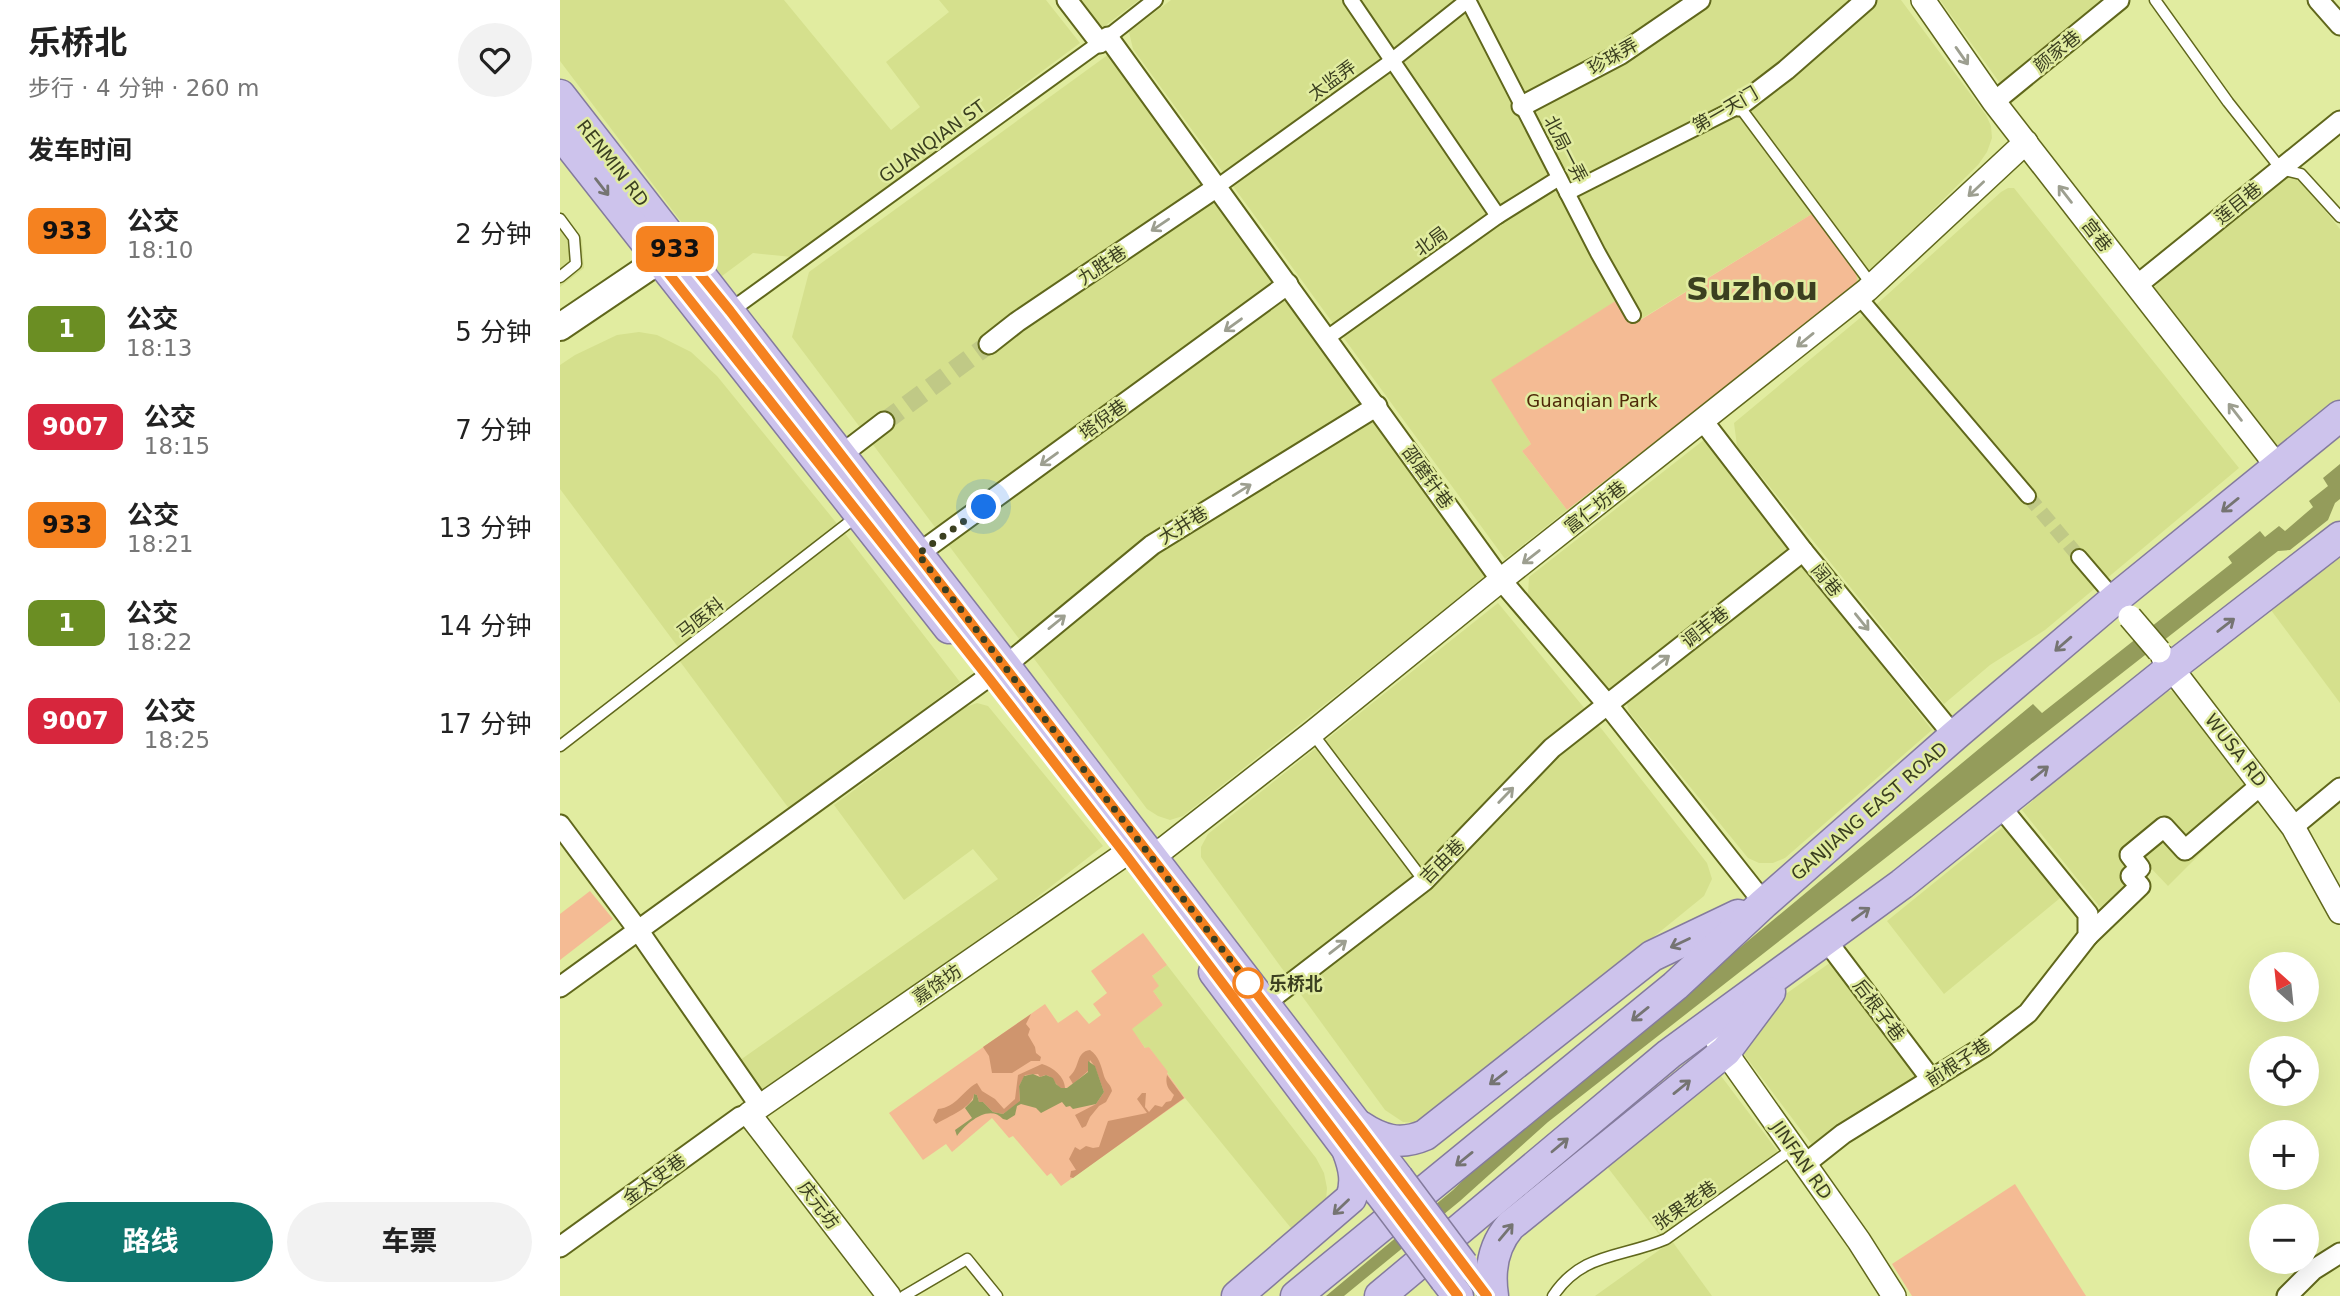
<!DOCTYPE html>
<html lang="zh">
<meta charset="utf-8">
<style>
body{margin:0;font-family:"DejaVu Sans","Noto Sans SC",sans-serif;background:#f2f2f2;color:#222;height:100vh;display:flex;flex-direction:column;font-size:26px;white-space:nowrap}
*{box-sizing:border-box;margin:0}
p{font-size:23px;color:#767676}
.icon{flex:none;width:38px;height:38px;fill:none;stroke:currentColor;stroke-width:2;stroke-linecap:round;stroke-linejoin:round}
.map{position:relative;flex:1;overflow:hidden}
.drawer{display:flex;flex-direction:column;background:#fff;width:560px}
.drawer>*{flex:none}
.badge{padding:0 14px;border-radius:10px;font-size:24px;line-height:46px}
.needle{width:46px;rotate:333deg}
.tools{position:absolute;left:1689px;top:952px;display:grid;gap:14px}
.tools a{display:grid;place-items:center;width:70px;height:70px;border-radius:50%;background:#fff;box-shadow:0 7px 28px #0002;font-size:35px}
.you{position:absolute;width:35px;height:35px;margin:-18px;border:5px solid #fff;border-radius:50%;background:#1a73e8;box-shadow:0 0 0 10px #1a73e833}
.map>.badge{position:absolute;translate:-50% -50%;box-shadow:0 0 0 4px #fff}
h2{padding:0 28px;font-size:26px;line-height:63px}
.round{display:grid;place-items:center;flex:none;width:74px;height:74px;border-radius:37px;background:#f2f2f2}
.summary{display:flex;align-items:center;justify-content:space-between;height:119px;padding:0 28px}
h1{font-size:33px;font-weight:700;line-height:52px}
.primary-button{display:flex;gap:14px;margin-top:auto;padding:14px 28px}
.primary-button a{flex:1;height:80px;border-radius:42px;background:#0f766e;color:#fff;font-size:28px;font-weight:700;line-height:80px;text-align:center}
.primary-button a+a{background:#f2f2f2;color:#222}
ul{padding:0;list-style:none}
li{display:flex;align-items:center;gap:21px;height:98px;padding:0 28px}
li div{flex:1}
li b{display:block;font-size:26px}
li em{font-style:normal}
li .badge{min-width:77px;font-weight:700;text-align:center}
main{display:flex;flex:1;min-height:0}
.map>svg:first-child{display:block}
.built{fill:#d5e08d}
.green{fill:#f4bb94}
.forest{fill:#cf956e}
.water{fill:#949c5b}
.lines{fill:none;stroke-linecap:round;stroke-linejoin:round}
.pedestrian-tunnel{stroke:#c0c986;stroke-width:14;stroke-dasharray:14 7;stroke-linecap:butt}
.minor-tunnel{stroke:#c0c986;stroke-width:19;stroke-dasharray:19 10;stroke-linecap:butt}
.service-casing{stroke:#60671c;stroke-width:13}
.pedestrian-casing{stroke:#60671c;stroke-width:18}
.minor-casing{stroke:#60671c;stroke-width:23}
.tertiary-casing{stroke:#60671c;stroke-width:26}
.secondary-casing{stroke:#60671c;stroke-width:30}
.primary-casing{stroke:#847b9d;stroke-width:33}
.service{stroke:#fff;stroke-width:10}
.pedestrian{stroke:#fff;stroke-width:14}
.minor{stroke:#fff;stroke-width:19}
.tertiary{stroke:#fff;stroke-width:23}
.secondary{stroke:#fff;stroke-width:26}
.primary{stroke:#cdc3ec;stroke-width:30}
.tertiary-bridge-casing{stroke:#60671c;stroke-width:26;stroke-linecap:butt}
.primary-bridge-casing{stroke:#847b9d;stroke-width:33;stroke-linecap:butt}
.tertiary-bridge{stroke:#fff;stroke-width:23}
.primary-bridge{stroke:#cdc3ec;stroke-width:30}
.oneway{stroke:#9d9f90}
.oneway2{stroke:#757472}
.line-casing{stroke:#fff;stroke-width:16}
.line{stroke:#f58220;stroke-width:10}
.walk{stroke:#3b3f20;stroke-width:7;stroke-dasharray:0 12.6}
.stop-dot{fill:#fff;stroke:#f58220;stroke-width:3.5}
.labels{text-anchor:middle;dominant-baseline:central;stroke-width:5;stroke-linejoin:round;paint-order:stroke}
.street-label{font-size:18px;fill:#3b3f20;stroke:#e1eca0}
.park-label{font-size:18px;fill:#4f2809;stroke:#e1eca0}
.stop-label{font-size:18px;font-weight:bold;fill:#3b3f20;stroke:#e1eca0;text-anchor:start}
.town-label{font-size:32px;font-weight:bold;fill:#3b3f20;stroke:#e1eca0}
</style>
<main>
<section class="drawer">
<div class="summary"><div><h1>乐桥北</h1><p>步行 · 4 分钟 · 260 m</p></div><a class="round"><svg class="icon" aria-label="heart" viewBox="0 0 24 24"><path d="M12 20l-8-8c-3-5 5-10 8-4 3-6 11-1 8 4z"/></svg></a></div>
<h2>发车时间</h2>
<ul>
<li><span class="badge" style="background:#f58220;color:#111">933</span><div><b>公交</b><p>18:10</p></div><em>2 分钟</em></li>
<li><span class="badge" style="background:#6b8e23;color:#fff">1</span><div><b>公交</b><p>18:13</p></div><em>5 分钟</em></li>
<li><span class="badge" style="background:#d7263d;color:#fff">9007</span><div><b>公交</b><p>18:15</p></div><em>7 分钟</em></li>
<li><span class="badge" style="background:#f58220;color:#111">933</span><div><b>公交</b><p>18:21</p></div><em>13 分钟</em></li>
<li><span class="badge" style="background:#6b8e23;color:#fff">1</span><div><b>公交</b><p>18:22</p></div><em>14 分钟</em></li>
<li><span class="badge" style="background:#d7263d;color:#fff">9007</span><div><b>公交</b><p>18:25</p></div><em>17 分钟</em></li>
</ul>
<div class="primary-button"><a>路线</a><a>车票</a></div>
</section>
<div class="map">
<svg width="1780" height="1296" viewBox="0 0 1780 1296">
<rect width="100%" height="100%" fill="#e1eca0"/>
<!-- built -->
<g class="built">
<path d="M0,0H224L331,130L360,107L326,62L389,12L379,0H486L520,43L232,257L193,253L162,276L0,61Z"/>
<path d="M519,0H579L541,29Z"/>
<path d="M611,0H1341L1426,115L1431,126L1432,138L1427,152L1418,165L1295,287L1255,212L1073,324L1058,300L932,380L971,444L962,451L1007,510L945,559L573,49L569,32Z"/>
<path d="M1380,0H1552L1442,86Z"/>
<path d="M549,54L926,577L623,816L610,820L598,816L587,809L232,337L249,272Z"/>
<path d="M1732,175L1737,176L1780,229V401L1718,451L1594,293L1595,287L1600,281L1726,176Z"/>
<path d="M1448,188H1454L1679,468L1485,630L1430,665L1384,704L1177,446L1174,423L1318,303L1441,192Z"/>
<path d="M0,212L22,240L24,268L0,287Z"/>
<path d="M79,332L97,335L131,352L157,376L283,531L400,682L230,810L113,652L118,647L0,489V365L15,355L57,335Z"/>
<path d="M1145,439L1372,730L1225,858L1213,863H1199L1188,858L1069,712L1067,704L1070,691L1051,693L968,594L969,577Z"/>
<path d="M1780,545V703L1705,602Z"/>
<path d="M938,603L1044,732L1147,863L1152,879L1144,896L885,1106L857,1123L843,1122L825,1110L648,867L641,857V847L648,834Z"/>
<path d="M1604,691H1612L1617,696L1695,799L1608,886L1589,866L1543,911L1462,810L1594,696Z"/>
<path d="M417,703L428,706L543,846L462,909L199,1094L176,1063L438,879L413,849L344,900L274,805L406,707Z"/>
<path d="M1454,818L1511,889L1384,994L1327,921Z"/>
<path d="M1281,955L1368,1068L1256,1150L1180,1049L1182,1025Z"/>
<path d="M607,965L756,1158L764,1173L767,1188L766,1201L735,1233L625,1098L589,1047L586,1049L571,1029L603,1005L593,991L592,976Z"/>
<path d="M1158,1072L1219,1153L1102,1238L1045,1164Z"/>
<path d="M1112,1241L1152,1296H1035Z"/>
</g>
<!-- green -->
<g class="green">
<path d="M1255,212L1296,269L1297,280L1295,287L1007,510L962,451L971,444L931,380L1057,300L1074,324Z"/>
<path d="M30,891L53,919L0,960V914Z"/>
<path d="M583,933L607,965L592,976L599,986L593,991L603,1005L572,1029L585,1048L589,1047L608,1072L607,1073L625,1098L501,1186L491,1173L487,1176L453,1136L449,1138L432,1118L392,1152L386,1144L363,1160L329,1113L485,1004L498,1023L517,1010L529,1024L541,1015L533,1004L547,993L531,971Z"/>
<path d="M1455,1184L1526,1296H1352L1332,1264Z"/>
</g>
<!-- forest -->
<g class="forest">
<path d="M471,1014L466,1024L470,1029L468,1035L475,1047L476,1053L481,1057L480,1061H471L452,1073H432L429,1056L423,1047Z"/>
<path d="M530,1050C539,1056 541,1066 544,1076C546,1083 551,1084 552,1091L546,1102L539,1106L530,1117L526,1126L522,1128L515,1115L536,1104L544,1092L535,1067L530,1060L528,1071L513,1084L509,1077C521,1067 515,1052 530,1050Z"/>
<path d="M482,1064C493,1067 505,1077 505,1088L501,1089L489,1076L485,1075L480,1077L478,1074L465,1075L459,1086L460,1102L443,1114L433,1112L423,1102H419L417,1095L414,1094C412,1108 389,1116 376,1124L373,1120L378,1109C397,1107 402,1091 417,1083L422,1091L435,1099L444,1109L455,1099L458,1075Z"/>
<path d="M607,1075L624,1098L513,1178L510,1177L511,1171L516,1170L509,1159L515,1147L520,1150L526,1146L533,1148L539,1147L548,1121L587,1113L577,1099L582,1093H586L585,1107L589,1112L595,1105L602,1107L606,1102L611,1101L614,1095C608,1089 605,1084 607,1075Z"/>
</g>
<!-- water -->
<g class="water">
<path d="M1780,464V499L1775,503L1768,520L1730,550L1718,551L988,1122L900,1201L784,1296H766L893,1190L923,1161L1473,704L1482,713L1672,563L1668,557L1700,531L1705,537L1719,526L1725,531L1753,507L1749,501L1768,486L1763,478Z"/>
<path d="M528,1061L535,1066L544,1092L536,1104L513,1109L510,1106L506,1107L502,1102L481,1113L476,1108L461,1104L457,1106L455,1115L447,1120L443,1119C429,1103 405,1124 397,1136L395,1130L412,1118L405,1108L413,1100L414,1094L417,1095L419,1102H423L433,1112L443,1114L460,1101L459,1086L464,1076L473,1074L480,1077L486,1075L493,1078L496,1084L501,1088H507L528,1072Z"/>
</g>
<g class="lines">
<!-- pedestrian-tunnel -->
<path class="pedestrian-tunnel" d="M1468,496L1519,557"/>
<!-- minor-tunnel -->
<path class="minor-tunnel" d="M324,422L429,344"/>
<!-- service casing -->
<g class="service-casing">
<g id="service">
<path d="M1595,0L1668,102L1721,169L1741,174L1780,217"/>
<path d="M1179,106L1312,285"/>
<path d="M0,219L14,238L16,264L0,277"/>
<path d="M753,734L864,881"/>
<path d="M0,746L296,517"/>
<path d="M344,1296L407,1259L437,1296"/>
<path d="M993,1296C1022,1252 1062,1258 1106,1239L1234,1148"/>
</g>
</g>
<!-- pedestrian casing -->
<g class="pedestrian-casing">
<g id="pedestrian">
<path d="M791,0L938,216"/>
<path d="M908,0L1038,253L1073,315"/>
<path d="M657,187L825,66L908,0"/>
<path d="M1007,193L1179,106"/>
<path d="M1299,297L1468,496"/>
<path d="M170,311L548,37L595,0"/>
<path d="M767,338L938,216L999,178"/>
<path d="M1519,557L1555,599"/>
</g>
</g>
<!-- minor casing -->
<g class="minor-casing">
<g id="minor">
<path d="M507,0L540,43"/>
<path d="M1758,0L1780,25"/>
<path d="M548,37L941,580L1047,704L1204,903"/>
<path d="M1434,102L1559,0"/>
<path d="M962,106L1061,54L1140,0"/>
<path d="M1179,106L1226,70L1306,0"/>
<path d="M1576,286L1780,121"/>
<path d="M429,344L457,322L657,187"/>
<path d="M1143,421L1243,551L1394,736"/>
<path d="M281,455L324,422"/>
<path d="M358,554L728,284"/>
<path d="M445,666L592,545L817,406"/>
<path d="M0,825L78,930L200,1106"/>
<path d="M1733,827L1780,788"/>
<path d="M1528,936L1580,886L1571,876L1580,868L1570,855L1604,827L1625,850L1702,784"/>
<path d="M1266,940L1371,1079"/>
<path d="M0,987L428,677"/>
<path d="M704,1004L864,881L992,748L1243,551"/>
<path d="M1245,1164L1283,1134L1425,1046L1468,1013L1528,936V914L1440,806"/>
<path d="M0,1247L180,1117L189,1114"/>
<path d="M1727,1296L1753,1270L1780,1253"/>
</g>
</g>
<!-- tertiary casing -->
<g class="tertiary-casing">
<g id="tertiary">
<path d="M1363,0L1434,102L1717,466"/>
<path d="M1603,657L1733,827L1780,912"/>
<path d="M592,858L752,733L941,580L1307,290L1466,142"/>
<path d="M1157,1040L1299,1241L1334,1296"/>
<path d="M329,1296L189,1114L565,854"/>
</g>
</g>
<!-- secondary casing -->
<g class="secondary-casing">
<path id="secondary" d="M0,327L117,248"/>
</g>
<!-- primary casing -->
<g class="primary-casing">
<g id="primary">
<path d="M0,95L445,666L838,1178"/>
<path d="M0,133L389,628"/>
<path d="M654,972L820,1193"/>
<path d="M800,1126C821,1140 840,1146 865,1135L1092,956L1178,915"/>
<path d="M885,1279L898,1296"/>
<path d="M677,1296L791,1198C797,1182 794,1168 788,1152"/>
<path d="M736,1296L1115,986L1204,903L1394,736L1555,599L1780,416"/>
<path d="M820,1296L1109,1054L1342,884L1612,667L1780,537"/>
<path d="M933,1296C929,1270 933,1246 950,1226L1166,1051L1210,992"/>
</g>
</g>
<!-- service -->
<use href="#service" class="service"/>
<!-- pedestrian -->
<use href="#pedestrian" class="pedestrian"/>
<!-- minor -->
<use href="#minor" class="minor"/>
<!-- tertiary -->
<use href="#tertiary" class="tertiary"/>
<!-- secondary -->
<use href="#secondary" class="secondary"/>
<!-- primary -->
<use href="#primary" class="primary"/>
<!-- tertiary-bridge casing -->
<g class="tertiary-bridge-casing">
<path id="tertiary-bridge" d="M1570,617L1599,651"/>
</g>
<!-- primary-bridge casing -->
<g class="primary-bridge-casing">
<g id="primary-bridge">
<path d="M838,1178L903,1265"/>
<path d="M820,1193L885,1279"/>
</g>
</g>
<!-- tertiary-bridge -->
<use href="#tertiary-bridge" class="tertiary-bridge"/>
<!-- primary-bridge -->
<use href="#primary-bridge" class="primary-bridge"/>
</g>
<!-- one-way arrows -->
<defs><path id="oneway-shaft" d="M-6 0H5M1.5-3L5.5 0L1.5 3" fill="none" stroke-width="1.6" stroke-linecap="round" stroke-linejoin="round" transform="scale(1.75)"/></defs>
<g class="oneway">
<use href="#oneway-shaft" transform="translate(1402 56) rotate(55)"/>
<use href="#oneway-shaft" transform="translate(1416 189) rotate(137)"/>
<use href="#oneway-shaft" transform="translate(1505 194) rotate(-128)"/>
<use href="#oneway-shaft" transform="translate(600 225) rotate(146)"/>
<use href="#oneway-shaft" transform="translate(673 325) rotate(144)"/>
<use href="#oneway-shaft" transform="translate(1245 340) rotate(141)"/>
<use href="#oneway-shaft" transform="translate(1675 412) rotate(-128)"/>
<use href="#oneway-shaft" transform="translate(489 459) rotate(144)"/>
<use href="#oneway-shaft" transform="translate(682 490) rotate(-32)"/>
<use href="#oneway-shaft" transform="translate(971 557) rotate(142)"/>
<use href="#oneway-shaft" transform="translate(497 622) rotate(-39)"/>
<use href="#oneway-shaft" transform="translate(1302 622) rotate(51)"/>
<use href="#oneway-shaft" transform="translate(1101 662) rotate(-38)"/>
<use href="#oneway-shaft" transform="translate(946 795) rotate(-46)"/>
<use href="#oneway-shaft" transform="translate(778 947) rotate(-38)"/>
</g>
<g class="oneway2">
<use href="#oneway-shaft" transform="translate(42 187) rotate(52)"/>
<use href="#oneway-shaft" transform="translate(1670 505) rotate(141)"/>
<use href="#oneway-shaft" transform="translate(1666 625) rotate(-38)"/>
<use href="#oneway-shaft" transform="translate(1503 644) rotate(139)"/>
<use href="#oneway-shaft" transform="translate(1480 773) rotate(-39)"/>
<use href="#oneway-shaft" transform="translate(1301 914) rotate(-36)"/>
<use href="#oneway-shaft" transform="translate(1120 943) rotate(155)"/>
<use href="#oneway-shaft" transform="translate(1080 1014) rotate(141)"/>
<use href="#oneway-shaft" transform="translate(938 1078) rotate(142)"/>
<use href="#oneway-shaft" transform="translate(1122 1087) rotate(-39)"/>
<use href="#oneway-shaft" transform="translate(1000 1145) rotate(-40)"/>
<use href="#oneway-shaft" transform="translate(904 1159) rotate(141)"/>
<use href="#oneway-shaft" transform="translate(781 1207) rotate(136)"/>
<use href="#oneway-shaft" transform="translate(946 1232) rotate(-50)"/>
</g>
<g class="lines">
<!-- line casing -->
<g class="line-casing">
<path id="line" d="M898,1296L565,854L428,677L98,260L118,247L170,311L798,1125L927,1296"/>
</g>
<!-- line -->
<use href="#line" class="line"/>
<!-- walk -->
<path class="walk" d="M424,507L358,554L688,983"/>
</g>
<!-- markers -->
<circle class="stop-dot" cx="688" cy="983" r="14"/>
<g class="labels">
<!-- street labels -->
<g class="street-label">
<text transform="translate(1497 51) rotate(-39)">颜家巷</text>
<text transform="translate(1053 56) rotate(-30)">珍珠弄</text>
<text transform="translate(772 80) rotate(-36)">太监弄</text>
<text transform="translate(1165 109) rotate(-30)">第一天门</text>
<text transform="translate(372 141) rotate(-36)">GUANQIAN ST</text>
<text transform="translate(1006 149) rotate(63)">北局一弄</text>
<text transform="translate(53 163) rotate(52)">RENMIN RD</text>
<text transform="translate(1678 203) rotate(-39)">莲目巷</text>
<text transform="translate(1537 235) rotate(52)">宫巷</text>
<text transform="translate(871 241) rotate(-36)">北局</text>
<text transform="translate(542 265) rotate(-34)">九胜巷</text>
<text transform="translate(543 419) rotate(-36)">塔倪巷</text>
<text transform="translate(868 477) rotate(54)">邵磨针巷</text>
<text transform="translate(1035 507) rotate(-38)">富仁坊巷</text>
<text transform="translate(623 525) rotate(-32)">大井巷</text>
<text transform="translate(1267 580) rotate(51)">阔巷</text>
<text transform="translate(140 618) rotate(-38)">马医科</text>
<text transform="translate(1145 627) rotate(-38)">调丰巷</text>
<text transform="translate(1676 750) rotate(52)">WUSA RD</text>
<text transform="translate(1309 811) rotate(-41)">GANJIANG EAST ROAD</text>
<text transform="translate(882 861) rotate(-45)">吉由巷</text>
<text transform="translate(377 984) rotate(-35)">嘉馀坊</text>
<text transform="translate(1319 1010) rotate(53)">后根子巷</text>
<text transform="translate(1398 1062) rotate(-33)">前根子巷</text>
<text transform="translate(1242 1160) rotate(55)">JINFAN RD</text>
<text transform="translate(94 1179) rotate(-36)">金太史巷</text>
<text transform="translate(259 1205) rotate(53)">庆元坊</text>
<text transform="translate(1125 1205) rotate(-34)">张果老巷</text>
</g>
<!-- park labels -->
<g class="park-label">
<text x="1032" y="400">Guanqian Park</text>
</g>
<!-- stop labels -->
<g class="stop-label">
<text x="709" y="983">乐桥北</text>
</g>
<!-- town labels -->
<g class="town-label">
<text x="1192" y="289">Suzhou</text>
</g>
</g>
</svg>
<div class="tools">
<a><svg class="needle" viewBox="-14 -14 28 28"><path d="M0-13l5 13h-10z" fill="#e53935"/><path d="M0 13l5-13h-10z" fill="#767676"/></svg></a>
<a><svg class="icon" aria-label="locate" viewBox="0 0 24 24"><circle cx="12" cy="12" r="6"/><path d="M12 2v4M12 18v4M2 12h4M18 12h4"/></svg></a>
<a>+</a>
<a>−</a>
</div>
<div class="you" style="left:424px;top:507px"></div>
<b class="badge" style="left:115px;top:249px;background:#f58220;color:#111">933</b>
</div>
</main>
